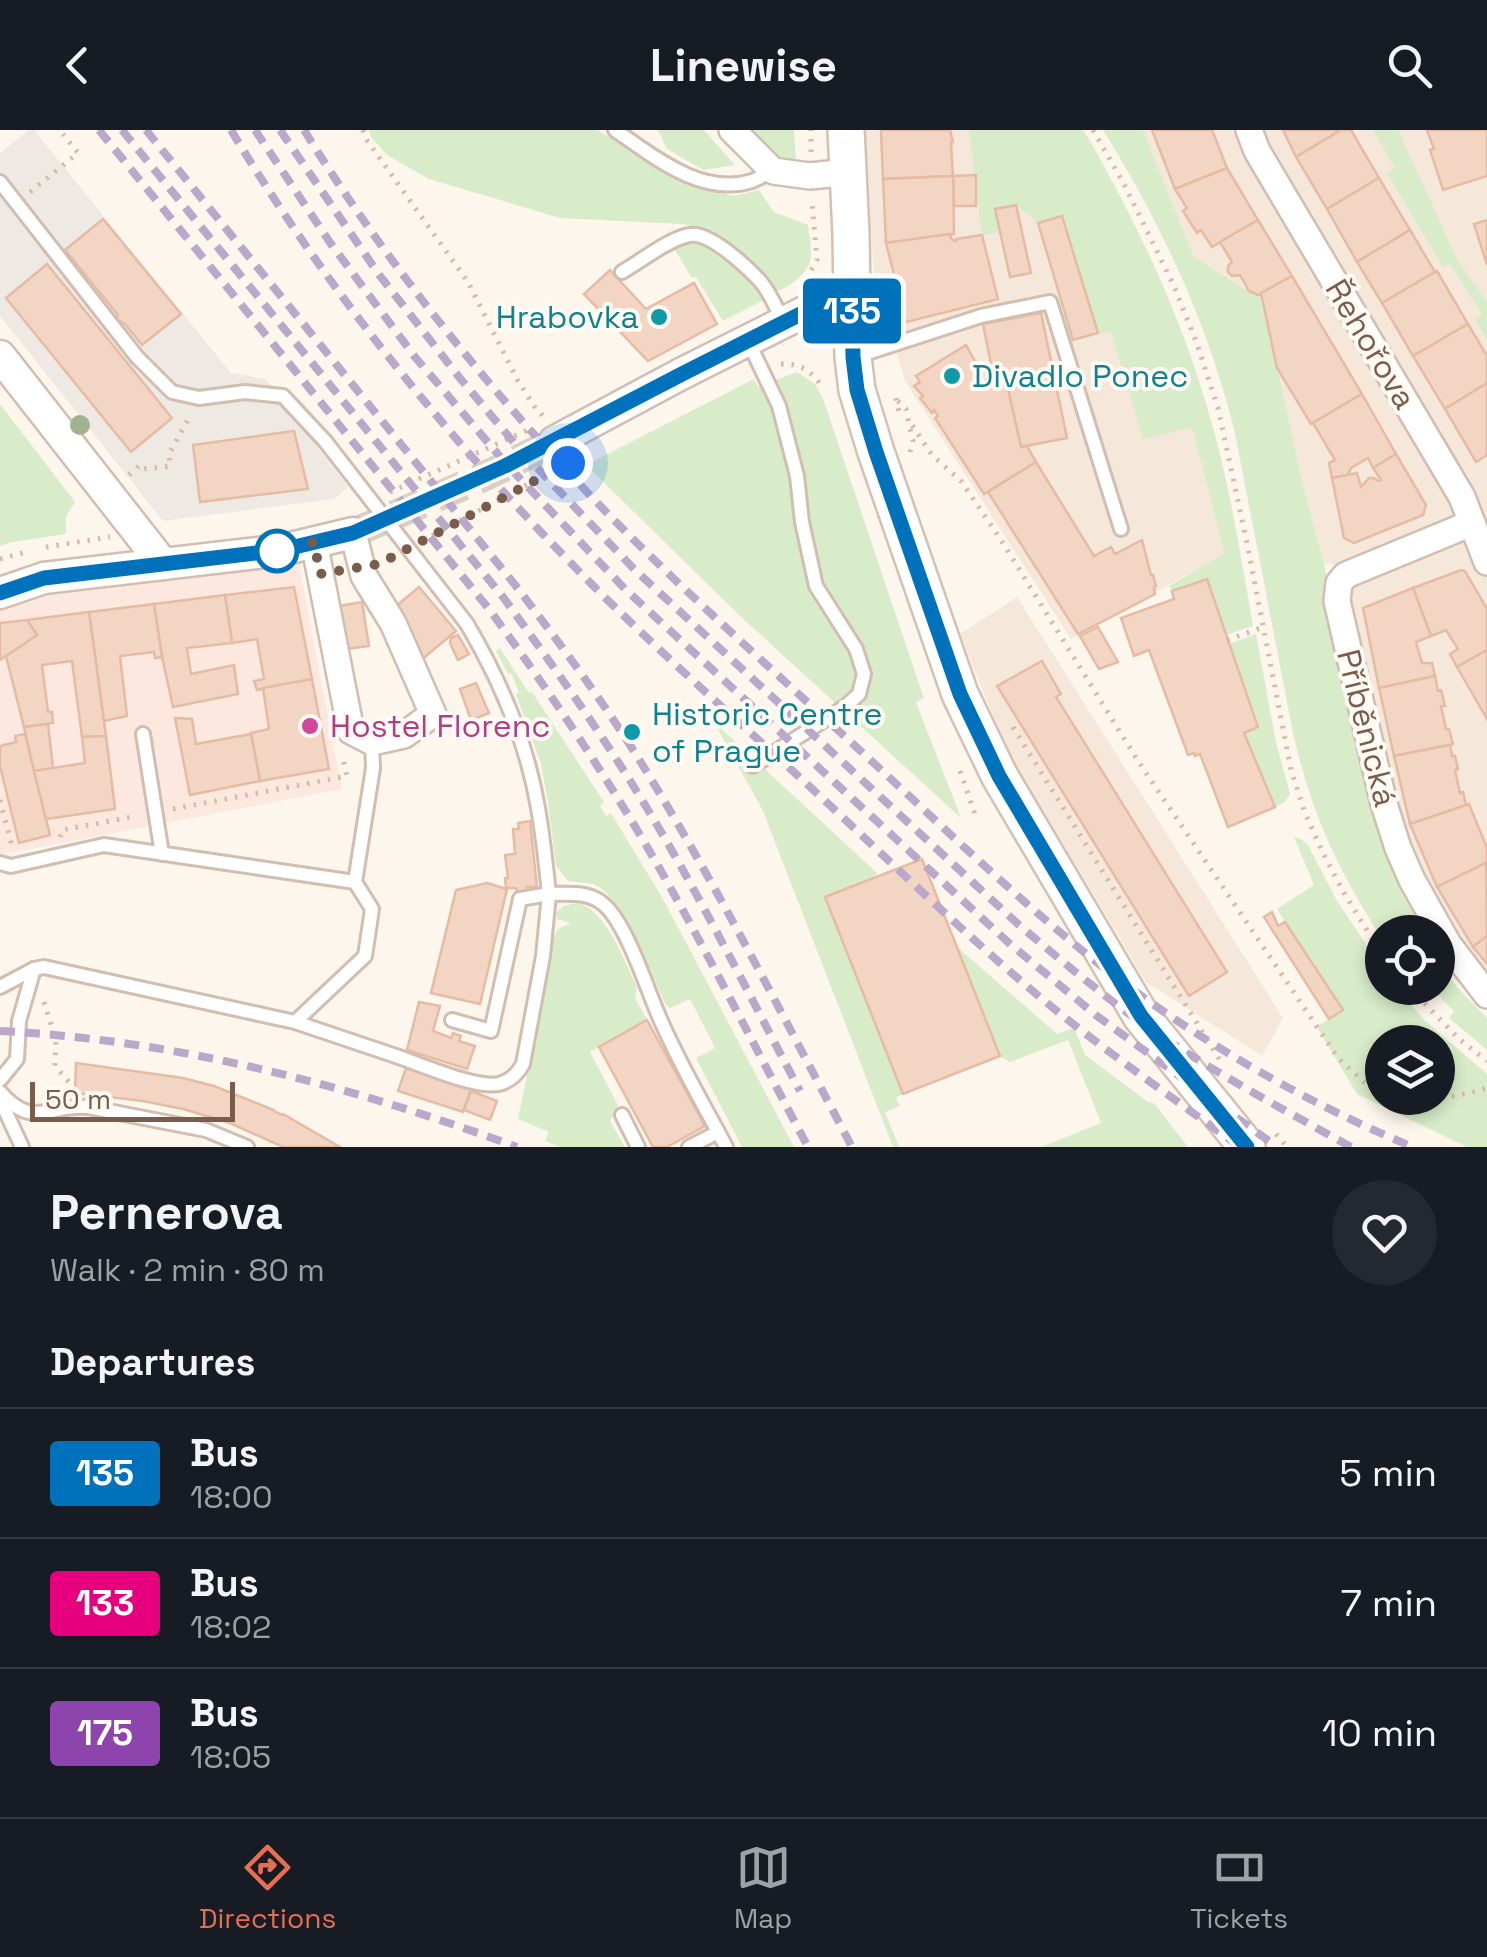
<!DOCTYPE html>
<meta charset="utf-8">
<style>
body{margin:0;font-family:"Space Grotesk",sans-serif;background:#242831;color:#f1f3f6;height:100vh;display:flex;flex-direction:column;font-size:38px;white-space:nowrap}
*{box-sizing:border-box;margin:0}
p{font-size:32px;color:#9ea1a6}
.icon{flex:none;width:55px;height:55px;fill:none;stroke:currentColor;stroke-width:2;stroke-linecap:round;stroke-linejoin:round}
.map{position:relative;height:1017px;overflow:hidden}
.sheet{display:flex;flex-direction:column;background:#171b24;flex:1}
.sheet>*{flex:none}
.badge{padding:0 20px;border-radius:8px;font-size:35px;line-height:65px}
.tools{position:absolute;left:1365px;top:785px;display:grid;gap:20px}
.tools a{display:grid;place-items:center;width:90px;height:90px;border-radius:50%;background:#171b24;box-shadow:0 5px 15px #0003;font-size:50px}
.scale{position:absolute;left:30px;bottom:25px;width:205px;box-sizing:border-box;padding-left:10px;border:5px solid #7a5c4d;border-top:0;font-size:28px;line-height:35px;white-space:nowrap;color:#7a5c4d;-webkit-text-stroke:8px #fffaf3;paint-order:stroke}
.you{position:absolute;width:50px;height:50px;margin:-25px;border:8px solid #fff;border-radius:50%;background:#1a73e8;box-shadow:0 0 0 15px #1a73e833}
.map>.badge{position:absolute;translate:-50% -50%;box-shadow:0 0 0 5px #fff}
h2{padding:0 50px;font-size:38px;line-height:90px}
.round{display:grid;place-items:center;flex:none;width:105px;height:105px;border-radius:52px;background:#242831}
.head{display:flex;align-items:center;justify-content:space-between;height:170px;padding:0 50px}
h1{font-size:48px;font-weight:700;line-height:75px}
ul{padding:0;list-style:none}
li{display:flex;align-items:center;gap:30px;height:130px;padding:0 50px;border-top:2px solid #363941}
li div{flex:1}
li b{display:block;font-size:38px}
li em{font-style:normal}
li .badge{min-width:110px;font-weight:700;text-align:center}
header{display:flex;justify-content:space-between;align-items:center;height:130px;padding:0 50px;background:#171b24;font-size:45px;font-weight:700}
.tabs{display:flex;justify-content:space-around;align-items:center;height:140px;border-top:2px solid #363941;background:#171b24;font-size:28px;color:#9ea1a6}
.tabs a{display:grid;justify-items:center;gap:5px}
.tabs .active{color:#e76f51}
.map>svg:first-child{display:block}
.residential{fill:#f5e8da}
.commercial{fill:#fde8e0}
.industrial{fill:#efe9e4}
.green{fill:#d8ecc9;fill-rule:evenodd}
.building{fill:#f3d5c3;stroke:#e6bba3;stroke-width:2.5}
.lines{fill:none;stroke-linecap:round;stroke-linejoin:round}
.tertiary-tunnel{stroke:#dcd0c4;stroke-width:30;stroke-dasharray:30 15;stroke-linecap:butt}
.service-casing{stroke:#d1beb0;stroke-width:18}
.minor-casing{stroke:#d1beb0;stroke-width:30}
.tertiary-casing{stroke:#d1beb0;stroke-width:35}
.secondary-casing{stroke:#d6c0b0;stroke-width:40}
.path{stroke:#d9b8a5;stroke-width:5;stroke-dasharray:2.5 8;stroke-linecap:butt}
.service{stroke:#fff;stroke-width:12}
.minor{stroke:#fff;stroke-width:25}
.tertiary{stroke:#fff;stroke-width:30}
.secondary{stroke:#fff;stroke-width:35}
.rail{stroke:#b9a8c9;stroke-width:8;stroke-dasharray:15 10;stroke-linecap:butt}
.service-bridge-casing{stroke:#d1beb0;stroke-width:18;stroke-linecap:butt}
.service-bridge{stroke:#fff;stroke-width:12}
.tree{fill:#a0b28e}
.line-casing{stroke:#fff;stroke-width:22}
.line{stroke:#0072bc;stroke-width:15}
.walk{stroke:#7a5c4d;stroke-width:10;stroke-dasharray:0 18}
.culture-dot{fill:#0f9aa8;stroke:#fffaf3;stroke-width:4}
.stop-dot{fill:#fff;stroke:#0072bc;stroke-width:5}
.hotel-dot{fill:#d1479c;stroke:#fffaf3;stroke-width:4}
.labels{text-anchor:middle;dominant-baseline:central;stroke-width:8;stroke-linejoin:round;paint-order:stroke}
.culture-label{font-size:32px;fill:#0d838f;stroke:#fffaf3;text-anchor:start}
.street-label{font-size:32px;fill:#7a5c4d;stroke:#fffaf3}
.hotel-label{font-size:32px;fill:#b23c85;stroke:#fffaf3;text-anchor:start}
</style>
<header><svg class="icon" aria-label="back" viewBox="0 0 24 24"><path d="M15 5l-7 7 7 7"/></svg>Linewise<svg class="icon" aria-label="search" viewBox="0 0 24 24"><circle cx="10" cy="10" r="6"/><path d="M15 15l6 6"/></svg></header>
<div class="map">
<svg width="1487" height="1017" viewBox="0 0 1487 1017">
<rect width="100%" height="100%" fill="#fdf6ec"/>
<!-- residential -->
<g class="residential">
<path d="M865,0H969L976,45L999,102L995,79L1016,75L1062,86L1097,202H1111L1143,309L1192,296L1224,424L1071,509L905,251L874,145Z"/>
<path d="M1143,0H1487V841L1464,818L1423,745L1388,641L1341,435L1324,433L1303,355L1261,164L1249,161L1194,127Z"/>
<path d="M1017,467L1283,888L1262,926L1146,852L1008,622L960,504Z"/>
</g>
<!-- commercial -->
<path class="commercial" d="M299,434L342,659L0,725V478L15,470Z"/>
<!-- industrial -->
<path class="industrial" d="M29,0H34L231,243L266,249L348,357L334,369L163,391L0,186V23Z"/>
<!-- green -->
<g class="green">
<path d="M369,0H597L687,52L733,66L759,60L774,82L808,95C809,105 813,121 810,131C807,144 789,157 778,161L712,101L682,94L560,88L429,49L387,25L371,7Z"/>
<path d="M658,0H704L735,35L703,40L667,19Z"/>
<path d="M744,0H794L796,31L772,28Z"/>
<path d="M969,0H1083L1089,9C1138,96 1179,181 1207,277C1229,348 1240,423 1253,496L1226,505L1207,449L1172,461L1169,456L1224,423L1192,297L1143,310L1111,202L1098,203L1062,86L1038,93L1016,75L995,79L1000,102L982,105Z"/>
<path d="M1103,0H1143L1194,127L1249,161L1258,165L1261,163L1303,355L1324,433L1372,672L1401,755L1421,796L1417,802H1382V809C1337,738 1310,681 1292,598C1279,531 1266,463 1253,396C1246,364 1241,331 1234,299C1208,194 1160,91 1103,0Z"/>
<path d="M1373,0H1398L1457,129L1487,172V210L1475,189L1482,184L1450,134L1443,137L1387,43L1395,38Z"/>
<path d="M693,113H700L742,143L764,170L723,191L696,147H691L674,118Z"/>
<path d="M797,242L815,254L823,269L924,568L916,572L961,688L739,485L586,335L754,249L758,257Z"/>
<path d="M0,274L75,372L66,386V404L12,412L0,416Z"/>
<path d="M1256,504L1276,612L1290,664L1285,672L1275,677L1244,603L1229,514Z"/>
<path d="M500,518L529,563L532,562L604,672L600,676L606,686L611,683L663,769L794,1017H742L696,928L715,918L690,869L670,878L666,875C652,846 625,773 599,757C589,751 579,753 568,751L556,736L548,672L541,634L516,564L519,562L511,543L508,544L496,521Z"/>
<path d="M714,592L877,743L873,748L825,768L903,964L896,968L900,976L885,982L899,1017H893L763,681Z"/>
<path d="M1294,707L1301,709L1308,715L1337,771L1382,838V858H1397L1424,890L1487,944V1017H1467L1357,964L1317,897L1342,880L1277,779L1314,755ZM1382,912H1438V968H1382Z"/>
<path d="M577,773C607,780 624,831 637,857L635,868L647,890L590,922L618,975L610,991L625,1017H559L545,1011L549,1002L518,989L547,850L551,810L558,799L571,793L557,789L556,783L563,776Z"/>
<path d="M956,816L1057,904L1074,898L1085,925L1148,972L1154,973L1188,1017H1041L1101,993L1068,910L1010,932L1000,926Z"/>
<path d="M1438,831L1456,856L1487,888V920L1449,888L1454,881L1435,862L1428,867L1420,858H1438Z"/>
</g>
<!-- building -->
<g class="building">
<path d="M881,0H950L953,12H951L953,46L883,49Z"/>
<path d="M1152,0H1212L1227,38L1175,59Z"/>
<path d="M1283,0H1341L1296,27Z"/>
<path d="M1341,0H1351L1379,48L1327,79L1296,27Z"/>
<path d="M1427,0H1487V46L1443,60L1430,20L1434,19Z"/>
<path d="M1227,38L1258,90L1212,117L1201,100L1197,103L1183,81L1187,78L1175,59Z"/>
<path d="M976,45V76H954L953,46Z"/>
<path d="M953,46L954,104L886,113L883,49Z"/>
<path d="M1379,48L1410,100L1357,132L1327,79Z"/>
<path d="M1016,75L1031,143L1010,147L995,79Z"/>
<path d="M1062,86L1098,203L1073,210L1038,93Z"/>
<path d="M103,89L181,184L142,215L125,194L116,189L118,185L65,120Z"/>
<path d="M1258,90L1292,146L1258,165L1249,161L1240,145L1232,146L1228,142V136L1232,132L1220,112Z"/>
<path d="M1487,90V135L1474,94Z"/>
<path d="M1410,100L1435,142L1382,173L1357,132Z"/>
<path d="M950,104L952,110L956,111V109L982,105L998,169L906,192L886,113Z"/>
<path d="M47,134L172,288L131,322L6,168Z"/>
<path d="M610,140L646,179L694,153L717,194L648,231L584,164Z"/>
<path d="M1437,141L1468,194L1413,226L1382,173Z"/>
<path d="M1292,146L1362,264L1311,294L1277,238L1261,163Z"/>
<path d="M1041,183L1067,308L1021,317L1004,242L993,244L983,194Z"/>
<path d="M1468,194L1487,226V253L1445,279L1413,226Z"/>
<path d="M966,215L979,238L991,236L993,244L1004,242L1021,317L1027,316L1036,332L984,364L935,288L938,286L934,280L932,283L920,268L923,266L914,256L920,252L916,246Z"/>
<path d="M1487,253V325L1476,332L1445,279Z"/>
<path d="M1362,264L1396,324L1373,338L1368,328L1351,338L1348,345L1332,348L1329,333L1335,330L1313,293Z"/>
<path d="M294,301L308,359L200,372L193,315Z"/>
<path d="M1396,324L1426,375L1423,385L1354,413L1344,408L1332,348L1357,343L1361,357L1369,348H1373L1378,351L1381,350L1373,338Z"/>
<path d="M1036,332L1094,426L1111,417L1115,424L1142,410L1151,445H1153L1156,456L1154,457L1155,464L1078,504L988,362Z"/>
<path d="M1461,440L1465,441L1487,479V520L1457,537L1450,524L1458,519L1446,500L1431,506L1413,458Z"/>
<path d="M1207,449L1258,597L1244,603L1275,677L1228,697L1200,624L1195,626L1194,623L1188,625L1149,520L1134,526L1121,488L1174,469L1172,461Z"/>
<path d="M294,457L312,549L257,560L254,551L264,549L257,509L232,513L225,465Z"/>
<path d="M419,457L456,501L420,531L383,487Z"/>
<path d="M1413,458L1431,506L1416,512L1422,533H1432L1435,546L1379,558L1363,478Z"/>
<path d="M225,465L232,513L187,518L191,544L234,535L238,564L173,577L162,527L154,474Z"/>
<path d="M362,472L369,516L346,519L339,476Z"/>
<path d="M154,474L162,527L155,528L154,522L120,526L127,586L104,591L89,482Z"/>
<path d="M89,482L106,606L82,607L72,531L42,535L48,582H52L53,593L24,597L6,526L37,505L27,490Z"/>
<path d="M27,490L37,505L0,530V493Z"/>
<path d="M1098,497L1118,532L1099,539L1080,506Z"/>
<path d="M458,505L469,524L458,530L450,513L451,508Z"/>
<path d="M1487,520V589L1457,537Z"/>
<path d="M1042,531L1061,564L1056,567L1227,842L1189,866L997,556Z"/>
<path d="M1435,546L1438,561L1441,560L1445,576H1441L1446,599H1449L1453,614L1394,626L1379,558Z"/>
<path d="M312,549L329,639L260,651L251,603L269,599L263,558Z"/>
<path d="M476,553L489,583L471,590L460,559Z"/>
<path d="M175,588L192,589L196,614L251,604L260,651L190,665Z"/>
<path d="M48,594L53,638L34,641L24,597Z"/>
<path d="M25,604L50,705L19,713L0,636V616L16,612L15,606Z"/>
<path d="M106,606L115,679L46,689L34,641L85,633L82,607Z"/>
<path d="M1450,615L1452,626H1455L1458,639L1455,640L1460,663L1463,662L1466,675L1410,694L1394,626Z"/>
<path d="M1469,674L1487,718V732L1437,757L1410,694Z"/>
<path d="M530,691L537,757H527L528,762L517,763L516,758H506L505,748H508L505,725L515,724L513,699H519L518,693Z"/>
<path d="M922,729L1000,926L903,964L825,767Z"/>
<path d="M1486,733L1487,806L1473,817L1437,757Z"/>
<path d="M487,753L507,759L480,874L431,863L456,760Z"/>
<path d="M1272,782L1278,796L1285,792L1343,880L1329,889L1264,787Z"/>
<path d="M1487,806V834L1473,817Z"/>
<path d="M419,872L440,876L433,901L451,908L453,903L461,906L459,911L475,916L467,939L407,920Z"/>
<path d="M647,890L705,996L667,1017H653L599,917Z"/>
<path d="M76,933L183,948L214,956L274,980V981L282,985L283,984L340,1017H283L230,993L183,979L143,971L75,963Z"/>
<path d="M406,938L471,959L463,982L398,961Z"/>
<path d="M471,961L497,971L490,990L464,980Z"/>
</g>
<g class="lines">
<!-- tertiary-tunnel -->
<path class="tertiary-tunnel" d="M353,403L481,348L554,312"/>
<!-- service casing -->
<g class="service-casing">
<g id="service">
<path d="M615,0C653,26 702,67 752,51C759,48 766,44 773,41"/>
<path d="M0,52L137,227L172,262L199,268L245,262L283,266L325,311"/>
<path d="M622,142C641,131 670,108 690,105C709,101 747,137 760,151C770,162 776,178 783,191"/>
<path d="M748,211L779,276L797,346L802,392L816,456L856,519L864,544L859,564L846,576L753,636"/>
<path d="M855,227L981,186L1050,172L1121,399"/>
<path d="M143,604L162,724"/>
<path d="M0,733L11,736L104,715L355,752L372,779L365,826L295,892L44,837L34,839L0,857"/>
<path d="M355,752L373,638L372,612"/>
<path d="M452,890L491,901L520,769L549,764C546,735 543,706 538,678C527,613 500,550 467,494"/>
<path d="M295,892C328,903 360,914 393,925C418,933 475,959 499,954C510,951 518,943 523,934L543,826L549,764C567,764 587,761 602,773C625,790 646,856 658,884C677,930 703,973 726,1017"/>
<path d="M0,950L17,929L19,891L34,839"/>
<path d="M0,962C33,1000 48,974 88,977L206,1000L247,1017"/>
<path d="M0,969L22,1017"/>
<path d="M622,985L638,1017"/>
<path d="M689,1017L718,1002"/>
</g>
</g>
<!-- minor casing -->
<g class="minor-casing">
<g id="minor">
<path d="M732,0L773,41L810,46L849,42"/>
<path d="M1249,0L1257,21L1462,367L1487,432"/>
<path d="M1472,393L1346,445L1339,453L1337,471L1384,674L1398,718L1412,750L1448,814L1487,865"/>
<path d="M314,412L351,601L372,612L404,605L433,584L393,493L364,446L353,403"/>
</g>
</g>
<!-- tertiary casing -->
<g class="tertiary-casing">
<g id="tertiary">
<path d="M0,226L163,434"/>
<path d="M554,312L681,244L852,158"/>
<path d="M0,463L44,448L282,420L353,403"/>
</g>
</g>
<!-- secondary casing -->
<g class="secondary-casing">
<path id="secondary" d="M846,0L851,104L853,227L857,260L876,322L960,564L999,645L1141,886L1247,1017"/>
</g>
<!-- path -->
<g class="path">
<path d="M363,0L366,9L468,152L518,251L536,279L545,288"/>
<path d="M1093,0L1124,54L1174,156L1196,211L1218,278L1247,413L1291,640L1305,683L1322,721L1345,765L1382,824"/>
<path d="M811,22V0"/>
<path d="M30,62L78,23L63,4"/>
<path d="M806,149L817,130L812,73"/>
<path d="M781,234C802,233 812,242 824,259"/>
<path d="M896,268L899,282"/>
<path d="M898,271L906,279L909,295"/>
<path d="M910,322L913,310L909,295H912L932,325L961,351L1001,410L1138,631L1338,928L1364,952L1382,961"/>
<path d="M129,345L140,335L143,339L170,336L169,324L190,286"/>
<path d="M390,362L530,299"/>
<path d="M423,411L554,340"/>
<path d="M46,417L110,407"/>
<path d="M0,429L26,422"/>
<path d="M1227,510L1263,497"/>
<path d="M1013,597L1221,932"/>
<path d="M960,641L977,690"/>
<path d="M0,670L12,716H15"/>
<path d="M173,679L347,646L342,625"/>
<path d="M60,707L62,700L137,686"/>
<path d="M1410,858L1458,908L1487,931"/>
<path d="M44,872L56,910L55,936L69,952"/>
<path d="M1410,968C1437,970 1461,966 1487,958"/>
<path d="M1276,1004L1287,1017"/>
</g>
<!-- service -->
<use href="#service" class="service"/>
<!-- minor -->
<use href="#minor" class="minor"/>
<!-- tertiary -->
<use href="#tertiary" class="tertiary"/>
<!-- secondary -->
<use href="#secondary" class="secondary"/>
<!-- rail -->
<g class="rail">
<path d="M99,0L489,479C549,561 606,645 657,734C710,827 758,923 808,1017"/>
<path d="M122,0L503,467C548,529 593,591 634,657C695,755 746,859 800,961"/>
<path d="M146,0L516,456C564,519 611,582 651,649C724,769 787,894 852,1017"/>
<path d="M231,0C324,155 439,298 565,427C638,503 718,573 796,644C879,720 960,801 1047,873C1109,924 1176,970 1240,1017"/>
<path d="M255,0L331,114L415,227L509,337L625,459L1010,814L1097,886L1277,1017"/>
<path d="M280,0L380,146L459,247L521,321L635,440L1019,795C1057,827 1094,858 1133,887C1202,936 1277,976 1351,1017"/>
<path d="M304,0C389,138 499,272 612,388C686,463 764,532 841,603C918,673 993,747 1073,813C1171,895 1294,968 1413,1017"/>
<path d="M0,901C177,910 351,956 517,1017"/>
</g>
<!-- service-bridge casing -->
<g class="service-bridge-casing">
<path id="service-bridge" d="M325,311L467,494"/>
</g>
<!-- service-bridge -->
<use href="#service-bridge" class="service-bridge"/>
</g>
<!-- trees -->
<circle class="tree" cx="80" cy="295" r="10"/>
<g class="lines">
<!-- line casing -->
<g class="line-casing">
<path id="line" d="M0,463L44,448L282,420L353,403L505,336L682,244L852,158L853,227L857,260L876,322L960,564L999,646L1141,886L1247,1017"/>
</g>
<!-- line -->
<use href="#line" class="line"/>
<!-- walk -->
<path class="walk" d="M277,421L314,412L320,444L379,434L568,333"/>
</g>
<!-- markers -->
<g class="culture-dot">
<circle cx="659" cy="187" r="10"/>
<circle cx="952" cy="246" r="10"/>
<circle cx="632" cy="602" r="10"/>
</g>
<circle class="stop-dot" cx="277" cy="421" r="20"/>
<circle class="hotel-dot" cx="310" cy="596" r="10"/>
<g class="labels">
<!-- culture labels -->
<g class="culture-label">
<text x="639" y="187" text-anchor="end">Hrabovka</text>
<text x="972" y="246">Divadlo Ponec</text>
<text x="652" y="584">Historic Centre<tspan x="652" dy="37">of Prague</tspan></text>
</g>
<!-- street labels -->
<g class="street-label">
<text transform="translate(1371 214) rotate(59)">Řehořova</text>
<text transform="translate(1367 598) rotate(76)">Příběnická</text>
</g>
<!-- hotel labels -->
<g class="hotel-label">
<text x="330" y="596">Hostel Florenc</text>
</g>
</g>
</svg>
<div class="tools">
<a><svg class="icon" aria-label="locate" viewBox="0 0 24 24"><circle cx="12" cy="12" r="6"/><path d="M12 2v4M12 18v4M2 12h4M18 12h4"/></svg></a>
<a><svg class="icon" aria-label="layers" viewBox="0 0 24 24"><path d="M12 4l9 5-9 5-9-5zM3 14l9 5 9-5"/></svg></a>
</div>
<div class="scale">50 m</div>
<div class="you" style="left:568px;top:333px"></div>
<b class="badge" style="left:852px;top:181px;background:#0072bc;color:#fff">135</b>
</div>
<section class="sheet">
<div class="head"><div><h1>Pernerova</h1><p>Walk · 2 min · 80 m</p></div><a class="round"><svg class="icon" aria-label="heart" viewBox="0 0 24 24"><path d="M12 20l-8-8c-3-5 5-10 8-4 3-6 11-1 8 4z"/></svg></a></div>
<h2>Departures</h2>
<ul>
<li><span class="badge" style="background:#0072bc;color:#fff">135</span><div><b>Bus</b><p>18:00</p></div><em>5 min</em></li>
<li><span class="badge" style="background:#e6007e;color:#fff">133</span><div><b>Bus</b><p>18:02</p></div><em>7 min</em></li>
<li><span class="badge" style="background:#8e44ad;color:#fff">175</span><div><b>Bus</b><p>18:05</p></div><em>10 min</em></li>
</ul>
</section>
<nav class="tabs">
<a class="active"><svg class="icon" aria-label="directions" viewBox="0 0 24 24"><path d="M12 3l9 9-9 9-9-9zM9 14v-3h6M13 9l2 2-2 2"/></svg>Directions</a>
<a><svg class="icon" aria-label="map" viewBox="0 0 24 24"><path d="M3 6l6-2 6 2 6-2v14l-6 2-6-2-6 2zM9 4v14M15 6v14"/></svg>Map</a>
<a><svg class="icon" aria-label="tickets" viewBox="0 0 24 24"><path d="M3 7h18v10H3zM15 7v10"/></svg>Tickets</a>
</nav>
